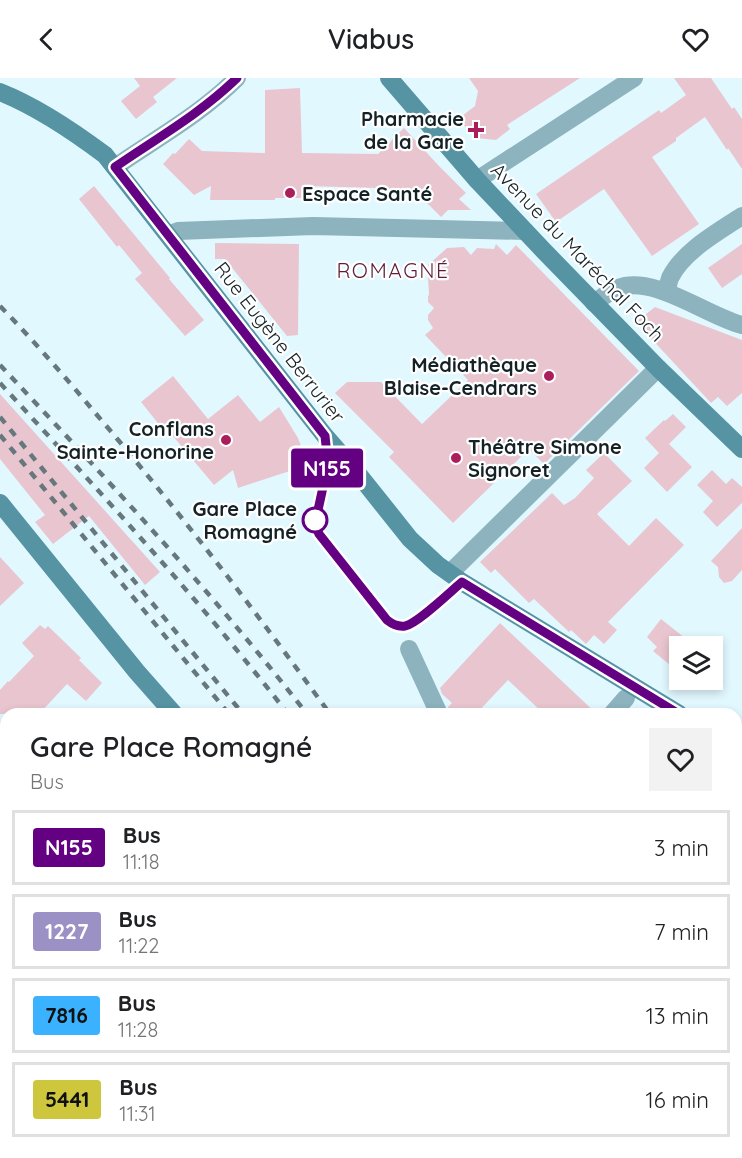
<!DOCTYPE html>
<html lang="fr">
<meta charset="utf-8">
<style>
body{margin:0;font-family:Quicksand,sans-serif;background:#f2f2f2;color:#202124;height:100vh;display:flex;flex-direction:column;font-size:22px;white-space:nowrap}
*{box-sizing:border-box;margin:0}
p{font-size:20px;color:#757577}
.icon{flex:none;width:33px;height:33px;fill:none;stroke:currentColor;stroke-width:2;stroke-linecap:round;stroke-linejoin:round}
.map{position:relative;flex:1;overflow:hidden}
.panel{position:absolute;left:0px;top:630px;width:742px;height:450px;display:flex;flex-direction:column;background:#fff;border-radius:18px 18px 0 0;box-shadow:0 3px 9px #0003}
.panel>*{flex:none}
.badge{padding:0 12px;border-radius:4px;font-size:21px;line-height:39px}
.buttons{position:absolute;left:669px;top:558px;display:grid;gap:12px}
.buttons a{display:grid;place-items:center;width:54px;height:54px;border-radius:0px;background:#fff;box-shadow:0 3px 9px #0003;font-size:30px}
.map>.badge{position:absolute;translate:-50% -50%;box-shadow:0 0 0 3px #fff}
.round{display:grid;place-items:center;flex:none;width:63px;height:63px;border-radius:0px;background:#f2f2f2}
.headline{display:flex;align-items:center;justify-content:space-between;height:102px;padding:0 30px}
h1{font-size:28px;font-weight:600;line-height:45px}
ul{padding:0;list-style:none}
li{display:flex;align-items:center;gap:18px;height:75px;margin:0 12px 9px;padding:0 18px;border:3px solid #e0e0e0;border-radius:0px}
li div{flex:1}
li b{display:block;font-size:22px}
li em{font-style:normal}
li .badge{min-width:66px;font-weight:700;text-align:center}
header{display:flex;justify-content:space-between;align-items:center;height:78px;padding:0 30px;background:#fff;font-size:27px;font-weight:600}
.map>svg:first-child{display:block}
.building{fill:#e9c6cf}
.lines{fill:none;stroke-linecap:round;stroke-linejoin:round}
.street{stroke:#8cb3be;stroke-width:18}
.secondary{stroke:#5693a3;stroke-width:18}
.rail{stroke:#67787d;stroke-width:4.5;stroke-dasharray:8 8;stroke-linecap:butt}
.line-casing{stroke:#fff;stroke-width:14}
.line{stroke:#640082;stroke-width:9}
.poi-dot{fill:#ab1e5c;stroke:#fff;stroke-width:2}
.stop-dot{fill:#fff;stroke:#640082;stroke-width:3}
.labels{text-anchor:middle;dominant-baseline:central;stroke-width:4.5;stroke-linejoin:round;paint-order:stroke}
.poi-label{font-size:20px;font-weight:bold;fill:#142226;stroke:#fff;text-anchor:end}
.street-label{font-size:20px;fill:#142226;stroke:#fff}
.stop-label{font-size:20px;font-weight:bold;fill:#142226;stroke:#fff;text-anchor:end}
.neighbourhood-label{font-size:21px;letter-spacing:1.5px;fill:#601d36;stroke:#fff}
</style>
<header><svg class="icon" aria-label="back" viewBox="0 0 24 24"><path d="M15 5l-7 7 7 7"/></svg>Viabus<svg class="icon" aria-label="heart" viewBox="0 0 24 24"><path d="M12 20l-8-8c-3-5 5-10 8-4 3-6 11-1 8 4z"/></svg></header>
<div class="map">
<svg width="742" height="1080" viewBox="0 0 742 1080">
<rect width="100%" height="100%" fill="#e2f8ff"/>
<!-- building -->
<g class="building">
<path d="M134,0H177L153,19L157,24L136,41L121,23L140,8Z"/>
<path d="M469,0H580L507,47L510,51L496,62L476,60L458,41L475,28L478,13Z"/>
<path d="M674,0H711L732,31L734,29L742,41V91L728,70L727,72L705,39L676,60V63L652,79L699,146L652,178L604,111L556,144L536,116L659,32L661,35L686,17Z"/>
<path d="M300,10L302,75L378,76L404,50L439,88L466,115L459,121L471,132H448L441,139L413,111L305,108V120H275V122H210L211,108L194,117L163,86L173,75L175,76L189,61L202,73L265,75V12Z"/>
<path d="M94,108L170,200L169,201L204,242L185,258L135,201L142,195L119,167L117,169L79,121Z"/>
<path d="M215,165L299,166L298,257L287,258L225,181H215Z"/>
<path d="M496,166L507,177L516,167L639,293L544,386L529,371L453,445L389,379L394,374L335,315L347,304H381L422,346L468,302L425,257L433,250L428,242V237L434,230L428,224V218L429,217L428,199L433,194L428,187L447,170L464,169L471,177L477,170L494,171Z"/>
<path d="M742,166V196L722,210L708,190Z"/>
<path d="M655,229L742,262V315L727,328L718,319L711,325L636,244Z"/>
<path d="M173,298L208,341L238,317L260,344L279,329L298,360L308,387L238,410L233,392L214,407L172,357L169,359L141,324Z"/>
<path d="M0,316L160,494L145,507L89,438L53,466L35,444L45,437L0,381Z"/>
<path d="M673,336L686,349L669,366L692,389L667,414L644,390L659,375L645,360L664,342L665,343Z"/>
<path d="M604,375L632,403L597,436L629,468L656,440L684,467L608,544L617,552L604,566L594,557L586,566L571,552L569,554L534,521L529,525L495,491L491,495L480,484L552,415L564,427L575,420L594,400L586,392Z"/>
<path d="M712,392L726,406L732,400L742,409V425L717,449L703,434L713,423L697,407Z"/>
<path d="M742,450V492L732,503L724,505L719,499L718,489L711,483Z"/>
<path d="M0,479L24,505L0,528Z"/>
<path d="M661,541L690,564L686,568H680V576L670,587L653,573L657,569L647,559Z"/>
<path d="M500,545L597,636H544L508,602L476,636H450L448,629L452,625L442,616L440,610Z"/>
<path d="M40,547L45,551L48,548L81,580L79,582L102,605L86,623L67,606L39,636H0V612L8,603L9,604L34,578L22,565Z"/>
</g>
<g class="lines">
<!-- street -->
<g class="street">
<path d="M115,89C157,60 201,36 237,0"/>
<path d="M477,102L634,0"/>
<path d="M168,157L178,153L313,148L525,153"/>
<path d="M667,214C668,210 668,205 670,200C683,173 718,154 742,138"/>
<path d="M594,225C601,220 610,213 618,210C653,196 707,238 742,247"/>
<path d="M450,495L658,290"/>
<path d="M409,571L439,636"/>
<path d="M612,636L626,620"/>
<path d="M736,785L742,791"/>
<path d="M0,891L6,884"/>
<path d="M0,908L6,913"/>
<path d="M736,951L742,957"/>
<path d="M201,1074L209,1080"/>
</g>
<!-- secondary -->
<g class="secondary">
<path d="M389,0L477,102L543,172L658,290L742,371"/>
<path d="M0,14C38,29 73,53 105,77L325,358L359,397L410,461L438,487L462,504L679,636"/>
<path d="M0,425L137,594L174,636"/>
<path d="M736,675L742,679"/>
<path d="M736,1027L742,1017"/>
<path d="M736,1058L742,1069"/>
<path d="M532,1074L537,1080"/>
</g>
<!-- rail -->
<g class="rail">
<path d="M0,228C34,263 66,300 97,337C179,433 256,534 330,636"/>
<path d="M0,287C106,400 212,514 307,636"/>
<path d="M0,305C99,413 198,520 288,636"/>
<path d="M0,339L243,636"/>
<path d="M0,357L229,636"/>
<path d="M588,1074L593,1080"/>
<path d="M610,1074L615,1080"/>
<path d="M631,1074L635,1080"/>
<path d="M650,1074L654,1080"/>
</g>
</g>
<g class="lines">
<!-- line casing -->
<g class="line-casing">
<path id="line" d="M237,0C200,36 157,60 115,89L325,358L328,386L315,446L319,456L387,542C392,546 398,549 405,548C417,546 451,513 462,504L679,636"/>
</g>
<!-- line -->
<use href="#line" class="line"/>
</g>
<!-- markers -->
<g class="poi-dot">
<path d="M473 43h6v6h6v6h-6v6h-6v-6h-6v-6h6z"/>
<circle cx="290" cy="115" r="6"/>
<circle cx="549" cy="298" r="6"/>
<circle cx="226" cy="362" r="6"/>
<circle cx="456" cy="380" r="6"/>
</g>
<circle class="stop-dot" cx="315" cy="442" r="12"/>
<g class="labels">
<!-- poi labels -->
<g class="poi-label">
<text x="464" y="40">Pharmacie<tspan x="464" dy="23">de la Gare</tspan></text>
<text x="302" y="115" text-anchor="start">Espace Santé</text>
<text x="537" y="286">Médiathèque<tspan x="537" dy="23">Blaise-Cendrars</tspan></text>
<text x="214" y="350">Conflans<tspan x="214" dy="23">Sainte-Honorine</tspan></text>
<text x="468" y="368" text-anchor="start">Théâtre Simone<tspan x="468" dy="23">Signoret</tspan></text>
</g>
<!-- street labels -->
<g class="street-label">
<text transform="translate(578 174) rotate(46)">Avenue du Maréchal Foch</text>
<text transform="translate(280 264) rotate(52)">Rue Eugène Berrurier</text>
</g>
<!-- stop labels -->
<g class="stop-label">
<text x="297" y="430">Gare Place<tspan x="297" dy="23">Romagné</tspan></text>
</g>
<!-- neighbourhood labels -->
<g class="neighbourhood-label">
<text x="393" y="192">ROMAGNÉ</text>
</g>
</g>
</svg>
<div class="buttons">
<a><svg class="icon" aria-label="layers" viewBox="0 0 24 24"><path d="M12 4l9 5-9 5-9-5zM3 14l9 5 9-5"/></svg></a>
</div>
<b class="badge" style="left:327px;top:390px;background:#640082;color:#fff">N155</b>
<section class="panel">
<div class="headline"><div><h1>Gare Place Romagné</h1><p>Bus</p></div><a class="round"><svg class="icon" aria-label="heart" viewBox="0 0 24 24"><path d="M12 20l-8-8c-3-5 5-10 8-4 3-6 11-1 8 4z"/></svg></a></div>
<ul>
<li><span class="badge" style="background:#640082;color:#fff">N155</span><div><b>Bus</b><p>11:18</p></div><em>3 min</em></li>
<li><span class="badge" style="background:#9c91c5;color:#fff">1227</span><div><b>Bus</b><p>11:22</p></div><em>7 min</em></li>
<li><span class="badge" style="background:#3bb2ff;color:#111">7816</span><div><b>Bus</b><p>11:28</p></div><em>13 min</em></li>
<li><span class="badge" style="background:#cec73d;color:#111">5441</span><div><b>Bus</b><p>11:31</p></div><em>16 min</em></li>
</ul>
</section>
</div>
